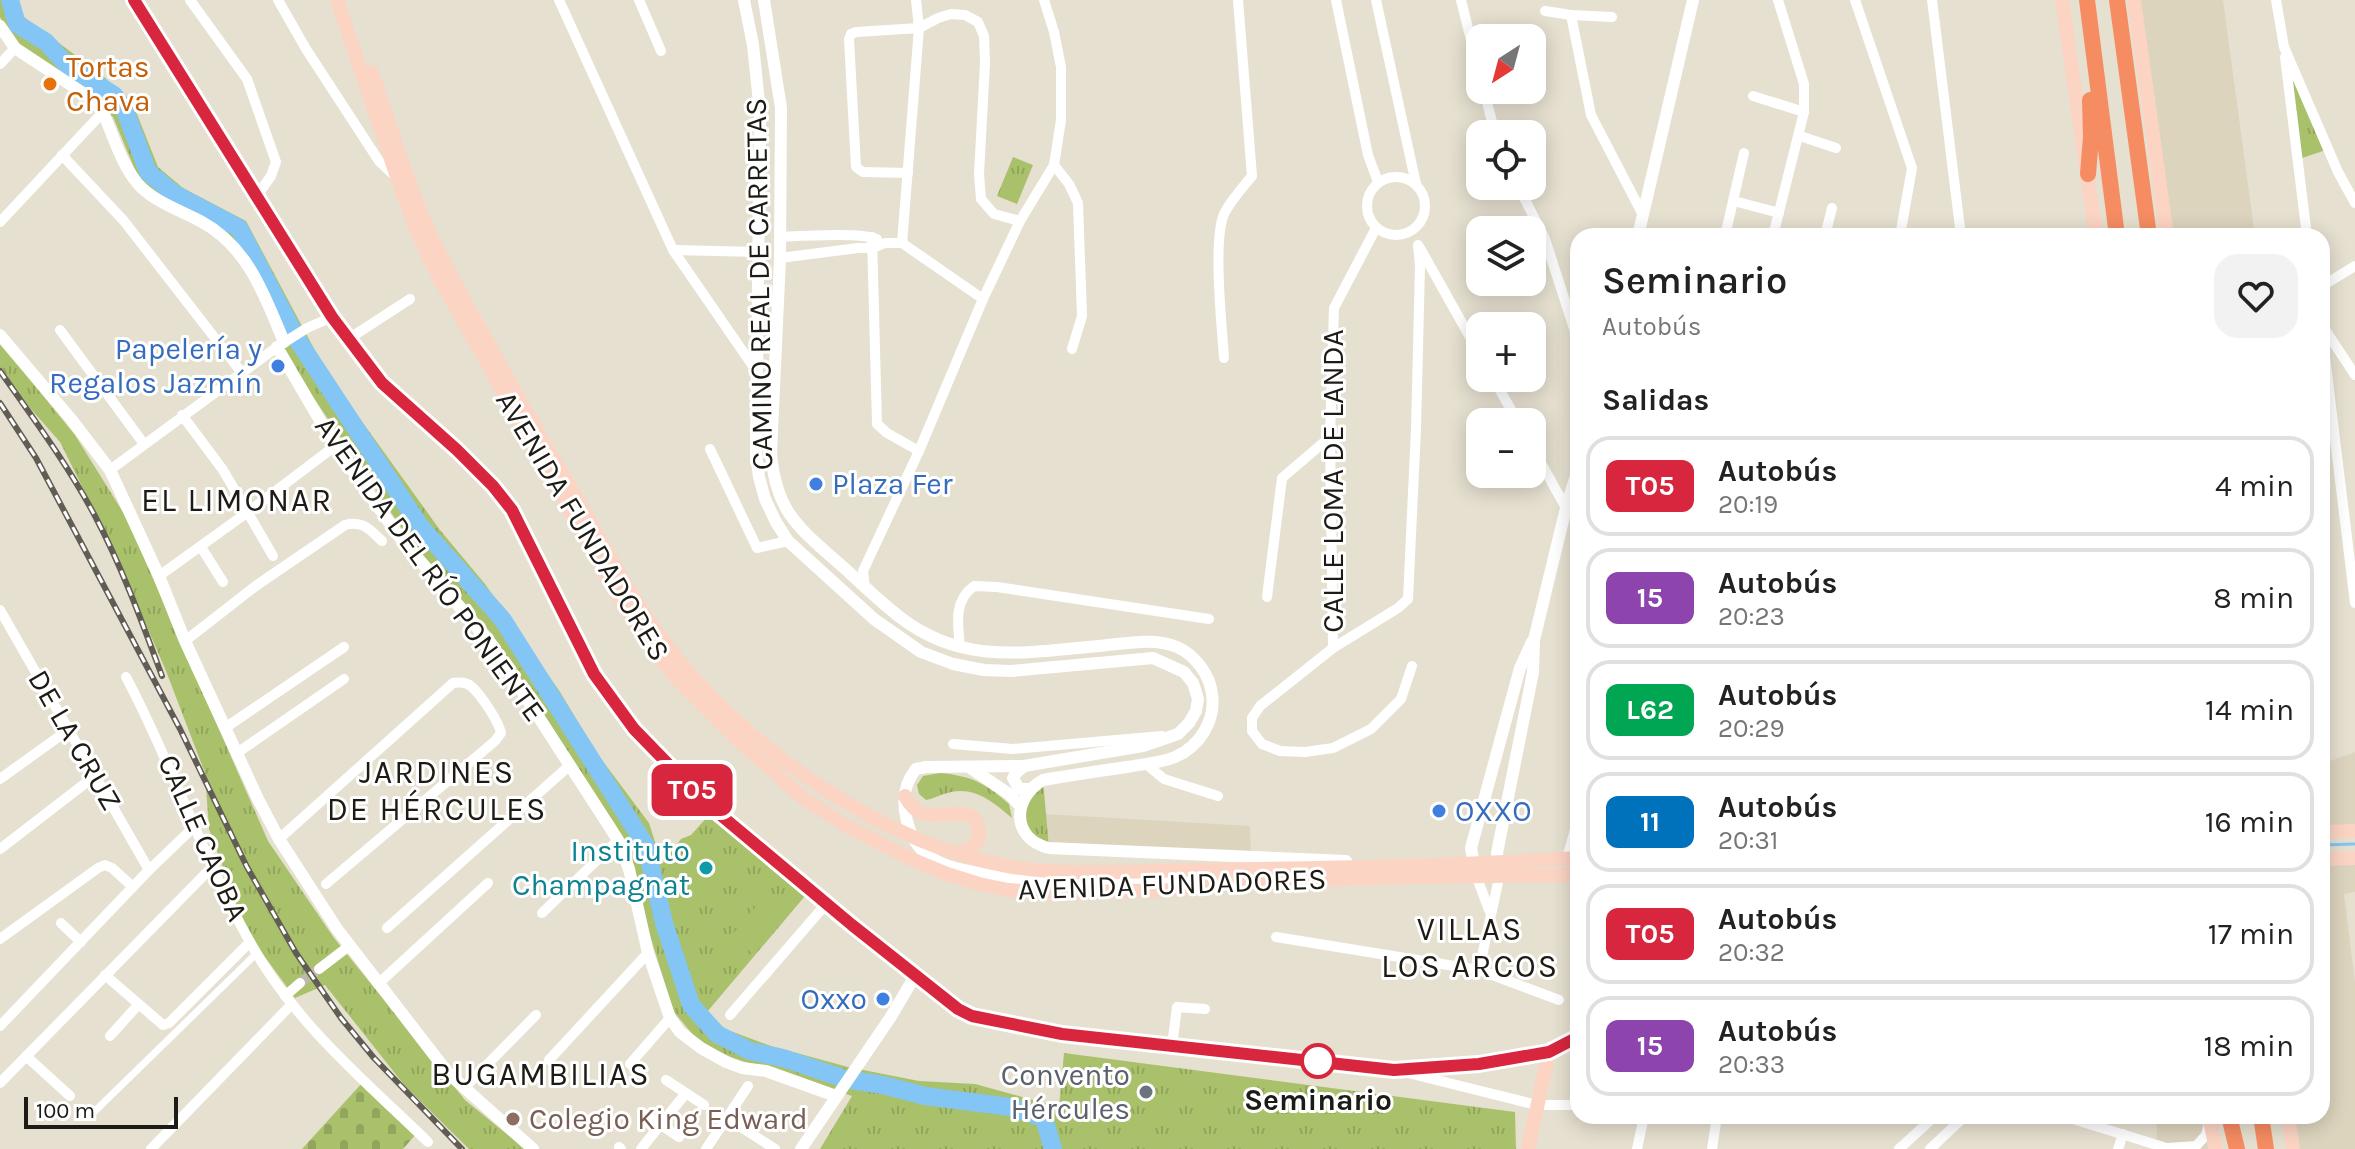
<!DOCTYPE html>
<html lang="es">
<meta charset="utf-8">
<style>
body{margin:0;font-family:Karla,sans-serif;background:#f2f2f2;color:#222;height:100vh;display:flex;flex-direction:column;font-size:30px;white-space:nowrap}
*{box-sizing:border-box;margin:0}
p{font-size:26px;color:#767676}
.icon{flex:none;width:44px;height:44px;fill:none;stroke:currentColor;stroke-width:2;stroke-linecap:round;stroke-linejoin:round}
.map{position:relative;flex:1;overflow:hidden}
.side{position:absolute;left:1570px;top:228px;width:760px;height:896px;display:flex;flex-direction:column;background:#fff;border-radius:24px;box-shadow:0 4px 20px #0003}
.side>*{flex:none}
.badge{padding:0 16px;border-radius:12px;font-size:28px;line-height:52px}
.needle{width:52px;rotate:216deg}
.fabs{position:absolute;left:1466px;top:24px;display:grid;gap:16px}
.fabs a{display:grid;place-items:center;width:80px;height:80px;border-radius:16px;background:#fff;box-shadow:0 4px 20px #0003;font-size:40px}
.scale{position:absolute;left:24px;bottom:20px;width:154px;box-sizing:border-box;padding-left:8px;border:4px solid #1d1b15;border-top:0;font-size:22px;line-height:28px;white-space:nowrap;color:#1d1b15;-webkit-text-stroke:6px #fff;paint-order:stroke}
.map>.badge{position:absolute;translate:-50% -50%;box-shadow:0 0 0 4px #fff}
h2{padding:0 32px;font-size:30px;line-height:72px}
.round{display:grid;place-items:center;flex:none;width:84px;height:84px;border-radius:24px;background:#f2f2f2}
.head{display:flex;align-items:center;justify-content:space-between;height:136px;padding:0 32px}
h1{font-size:38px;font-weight:600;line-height:60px}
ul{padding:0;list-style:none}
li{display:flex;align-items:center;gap:24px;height:100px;margin:0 16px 12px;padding:0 16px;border:4px solid #e0e0e0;border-radius:24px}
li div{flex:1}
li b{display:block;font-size:30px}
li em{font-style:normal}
li .badge{min-width:88px;font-weight:700;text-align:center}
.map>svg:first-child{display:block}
.built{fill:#ddd4be}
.cemetery{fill:url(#cemetery-stones)}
.park{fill:url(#park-tufts)}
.garden{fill:#aac16c}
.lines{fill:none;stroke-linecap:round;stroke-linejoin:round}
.stream{stroke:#83c5f4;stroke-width:3}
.river{stroke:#83c5f4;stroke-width:18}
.minor-tunnel{stroke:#beb9ab;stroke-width:10;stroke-dasharray:10 5;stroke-linecap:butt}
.pedestrian{stroke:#fff;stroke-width:7}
.minor{stroke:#fff;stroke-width:10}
.tertiary{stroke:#fff;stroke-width:12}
.secondary{stroke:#fcd4c4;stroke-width:14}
.trunk{stroke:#f68c62;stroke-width:16}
.rail-casing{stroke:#615d54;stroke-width:6}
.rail{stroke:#fff;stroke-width:3;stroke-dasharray:9;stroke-linecap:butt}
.line-casing{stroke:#fff;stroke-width:18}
.line{stroke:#d7263d;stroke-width:12}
.food-dot{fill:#e8710a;stroke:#fff;stroke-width:3}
.shop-dot{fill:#3f7fe0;stroke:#fff;stroke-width:3}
.culture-dot{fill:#0f9aa8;stroke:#fff;stroke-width:3}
.stop-dot{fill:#fff;stroke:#d7263d;stroke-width:4}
.worship-dot{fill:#6b7280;stroke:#fff;stroke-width:3}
.education-dot{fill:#8d6e63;stroke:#fff;stroke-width:3}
.labels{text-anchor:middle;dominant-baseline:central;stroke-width:6;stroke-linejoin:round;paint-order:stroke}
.food-label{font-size:30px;fill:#c56008;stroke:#fff;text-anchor:start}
.street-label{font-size:30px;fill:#1d1b15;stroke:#fff}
.shop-label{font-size:30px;fill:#366cbe;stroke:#fff;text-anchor:end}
.culture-label{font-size:30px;fill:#0d838f;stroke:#fff;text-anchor:end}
.worship-label{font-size:30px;fill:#5b616d;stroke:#fff;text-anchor:end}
.stop-label{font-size:30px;font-weight:bold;fill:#1d1b15;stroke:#fff}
.education-label{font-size:30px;fill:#785e54;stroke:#fff;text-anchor:start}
.neighbourhood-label{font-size:32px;letter-spacing:2px;fill:#1d1b15;stroke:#fff}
</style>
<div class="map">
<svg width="2355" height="1149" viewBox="0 0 2355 1149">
<defs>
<pattern id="cemetery-stones" width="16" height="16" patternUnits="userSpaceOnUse" patternTransform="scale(2)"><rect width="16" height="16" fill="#aac16c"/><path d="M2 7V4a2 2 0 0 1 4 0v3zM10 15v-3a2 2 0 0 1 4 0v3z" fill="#92a55d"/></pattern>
<pattern id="park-tufts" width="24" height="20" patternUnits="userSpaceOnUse" patternTransform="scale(2)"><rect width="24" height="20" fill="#aac16c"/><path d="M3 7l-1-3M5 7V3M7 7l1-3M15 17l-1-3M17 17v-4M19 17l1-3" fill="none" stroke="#92a55d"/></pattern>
</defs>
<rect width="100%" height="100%" fill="#e6e0d0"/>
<!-- built -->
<g class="built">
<path d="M2134,0H2223L2255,236H2167Z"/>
<path d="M2322,739L2325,763L2355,752V831L2322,832Z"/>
<path d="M1045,814L1250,826L1251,856L1049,848Z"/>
<path d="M2355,858V892L2344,894L2355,982V1149H2293L2288,1116H2322V859Z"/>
<path d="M2156,1116H2203L2208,1149H2155L2157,1131Z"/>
</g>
<!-- cemetery -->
<path class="cemetery" d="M362,1083L417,1133L403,1149H302Z"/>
<!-- park -->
<g class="park">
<path d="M0,0H17L24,17L102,75L133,104L158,167L183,188L246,221L327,373L440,530L485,584L560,692L596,752L649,823L662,864L681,839L691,835L708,816L805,896L707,1012L725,1029L771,1046L848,1067L919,1081L975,1084L1059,1107L1064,1053L1515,1112L1516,1149H820L852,1096L733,1058L700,1043L674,1012L647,926L633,864L616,826L492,634L411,542L282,351L242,253L154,194L138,177L113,117L13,39L0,17Z"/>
<path d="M2284,47L2329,149L2296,160Z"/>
<path d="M1013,157L1033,165L1017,204L997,196Z"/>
<path d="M0,343L75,435L126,517L268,841L334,938L465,1100L525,1149H469L405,1086L325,985L295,998L246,931L209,829L205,773L166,671L115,553L60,442L0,374Z"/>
<path d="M940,773C972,776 985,783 1009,804L1012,818C992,801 972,784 944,794C937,796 932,799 926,800L919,794L917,785L923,776Z"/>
<path d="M1043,780L1049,848L1020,823L1030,789Z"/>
</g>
<!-- garden -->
<path class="garden" d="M761,900L784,920L754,955L731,936Z"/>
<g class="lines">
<!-- stream -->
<g class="stream">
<path d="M2322,845L2355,844"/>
<path d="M1576,867H1578"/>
</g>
<!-- river -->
<path class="river" d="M10,0L17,24L46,42L68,66L114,95L124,108L148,172L173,193L239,228L297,339L420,526L503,620L646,846L664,923L691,1005L717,1034L750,1051L783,1058L845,1079L883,1085L925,1096L1010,1107L1044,1118L1053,1149"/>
<!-- minor-tunnel -->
<path class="minor-tunnel" d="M300,983L319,969"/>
<!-- pedestrian -->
<path class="pedestrian" d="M94,1112L257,953"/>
<!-- minor -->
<g class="minor">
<path d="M190,0L247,79L276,162L271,176L256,197"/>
<path d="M278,0L306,49L379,161L395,176"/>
<path d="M559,0L673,250L757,372"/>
<path d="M639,0L661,51"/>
<path d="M1336,0L1368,155L1378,182"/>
<path d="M1376,0L1416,184"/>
<path d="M1461,0L1480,76"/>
<path d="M1855,0L1912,168L1900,236"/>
<path d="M1932,0L1961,236"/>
<path d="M2276,0L2284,47L2338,172L2355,203"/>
<path d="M1545,11L1571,15L1612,17"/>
<path d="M1571,15L1591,115L1643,215"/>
<path d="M2285,57L2307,236"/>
<path d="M0,64L15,48"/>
<path d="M1484,90L1495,134"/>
<path d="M1753,96L1804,112"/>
<path d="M1800,136L1836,148"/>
<path d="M62,155L124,221L242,373"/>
<path d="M1054,165L1069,184L1078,203L1082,316L1072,349"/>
<path d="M908,173L863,172L856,167L849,39L851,34L856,32L919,28L938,18L951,14L965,15L978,22L984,36L985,63L979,174L981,199L994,214L1020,221"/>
<circle cx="1396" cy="206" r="29"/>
<path d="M1518,186L1545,239L1578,341"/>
<path d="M1734,201L1779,213"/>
<path d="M0,222L103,112"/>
<path d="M1725,236L1744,153"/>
<path d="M1773,236L1804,112V84L1778,0"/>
<path d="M1825,236L1832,208"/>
<path d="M780,237C801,236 860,232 877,239"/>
<path d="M872,237L877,424L887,433L919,451"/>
<path d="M902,243L919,28L916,0"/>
<path d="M1420,248L1480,355"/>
<path d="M673,250L758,252"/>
<path d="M780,258L858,248H873L885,243H902L983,299"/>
<path d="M2322,286L2355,266"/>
<path d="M2322,325L2355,375"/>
<path d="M60,330L144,444"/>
<path d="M2322,333L2355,603"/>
<path d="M350,338L410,299"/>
<path d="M1224,358C1222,328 1212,235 1225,212C1232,199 1243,187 1252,176L1238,0"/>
<path d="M1493,378L1518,422"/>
<path d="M182,415L223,470L273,556"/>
<path d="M1532,447L1566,508"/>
<path d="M710,449L757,548L788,541"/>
<path d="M110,470L277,347L307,328L332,317"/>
<path d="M201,547L223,582"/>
<path d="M159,576L248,512L335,446"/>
<path d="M865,588L863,571L919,451L983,299L1020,221L1054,165L1061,120V67L1054,32L1044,0"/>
<path d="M1267,597L1282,478L1330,437"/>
<path d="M0,610L149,870"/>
<path d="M185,641L257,585L345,525C363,520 370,530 382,541"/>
<path d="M960,647C958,625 953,601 974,586L997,587L1209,619"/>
<path d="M1333,648L1330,437L1334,308L1376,228"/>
<path d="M1412,666L1401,699L1371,729L1333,748L1305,752L1280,751L1262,744L1252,731V718L1260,706L1333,648L1398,608L1408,599L1416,429L1420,266L1418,245"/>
<path d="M126,677C172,763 202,857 250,942C293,1021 364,1080 428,1142"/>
<path d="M225,728L344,647"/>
<path d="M953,744L1013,749L1162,736"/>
<path d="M237,753L344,679"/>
<path d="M1146,764L1164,779L1218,796"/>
<path d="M0,779L68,730"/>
<path d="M279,839L453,683C460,682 467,682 472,687C481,695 499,722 501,733L495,741L326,884"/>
<path d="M0,849L96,775"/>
<path d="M1567,859L1578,818"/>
<path d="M1477,878L1489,910"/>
<path d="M542,913L618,840"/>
<path d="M61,923L81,942"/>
<path d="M387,928L569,766"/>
<path d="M1276,937L1479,970L1559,1000"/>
<path d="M0,939L98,868L105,865L112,868L133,887"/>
<path d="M1576,946L1578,944"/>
<path d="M319,969L349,946"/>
<path d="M1479,970L1499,878"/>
<path d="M105,975L163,1025L169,1023L250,942"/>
<path d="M378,984L488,883"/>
<path d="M285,996L300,983"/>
<path d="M730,1015L826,904"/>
<path d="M0,1026L149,870L195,826"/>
<path d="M110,1036L138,1005"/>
<path d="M1172,1046L1177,1007L1205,1009"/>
<path d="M26,1056L70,1096"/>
<path d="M549,1060L648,953"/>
<path d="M630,1064L670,1018"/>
<path d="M1400,1071L1537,1105H1578"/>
<path d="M666,1080L704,1105"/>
<path d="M0,1083L213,866"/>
<path d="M464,1088L536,1015"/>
<path d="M643,1113L679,1137"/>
<path d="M2063,1116L2170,1149"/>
<path d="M727,1118L775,1149"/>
<path d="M619,1147L621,1149"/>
<path d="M2167,1148L2196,1146L2206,1135L2209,1123"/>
<path d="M151,1149L292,1004"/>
<path d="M641,1149L686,1093"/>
<path d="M706,1149L748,1086"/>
<path d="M1637,1149L1644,1116"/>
<path d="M1712,1149L1717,1116"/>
<path d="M1899,1149L1935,1116"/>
<path d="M1930,1149L1965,1116"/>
<path d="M2118,1149L2123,1134"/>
</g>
<!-- tertiary -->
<g class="tertiary">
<path d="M134,0L332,317L382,383L457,450L493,486L512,510L594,674L634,729L705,802L852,925L958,1009L972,1016L1062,1034L1394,1070L1479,1064L1549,1052"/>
<path d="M744,0L753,45L760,112L756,453L759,477L765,499L776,522L788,541L874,619L921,652L953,664L984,670L1011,671L1153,658L1184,672L1193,683L1198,699L1196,711L1189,723L1178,734L1143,746L1024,766L926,767L916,769C903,785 902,802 907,821C911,837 920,852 935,860C951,869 970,871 988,875C1057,888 1127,878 1197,882"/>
<path d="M764,0L781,108L780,258L771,453C776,513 799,528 842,566C861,583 880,602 901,618C964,666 1027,652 1099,646C1123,644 1154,637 1177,647C1195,655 1210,675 1212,694C1216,721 1199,747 1175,757C1161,763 1142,764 1127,767C1099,771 1071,775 1043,780C1012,798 1011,839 1049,848L1346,861"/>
<path d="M0,26L15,48L89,97L103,112C113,136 122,165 138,184C154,202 182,211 202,222C248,247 265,296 284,342"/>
<path d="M1638,236L1693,0"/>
<path d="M0,335L71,419L110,470L159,576L185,641L258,799L279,839L337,929L448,1073L533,1149"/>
<path d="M277,347L335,446L398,535L492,645L618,840L629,869L648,953L670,1018L680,1032L701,1048L726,1062L742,1068L766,1071L836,1096"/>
<path d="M1024,766L1016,773L1013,778L1019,789H1030"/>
<path d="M969,767L1009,794L1020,806"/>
<path d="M1499,869L1497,853L1533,672L1534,640L1566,508L1578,469"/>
<path d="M1475,870L1471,848L1520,668L1532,642"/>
<path d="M801,1149L890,1018L915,976"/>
</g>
<!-- secondary -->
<g class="secondary">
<path d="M337,0L397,177L417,232L438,276L612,586L636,626L675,677L738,740L803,798L843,824L911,859L947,874L979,884L1008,890L1052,893L1170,890L1220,883L1410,877L1578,875"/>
<path d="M2062,0L2096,236"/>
<path d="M2134,0L2167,236"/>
<path d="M372,72C390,124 405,177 427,227C445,267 467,305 488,343C513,389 538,434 565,478C599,535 627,594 667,646C746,748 884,846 1013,867C1073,877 1140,870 1201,870C1326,868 1453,866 1578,858"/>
<path d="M905,796C925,832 947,804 974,818C986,837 976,849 957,853"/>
<path d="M2322,832L2355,831"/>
<path d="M2322,859L2355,858"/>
<path d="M2209,1116L2216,1149"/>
<path d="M2288,1116L2293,1149"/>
<path d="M1528,1149L1549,1052L1578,1037"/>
</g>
<!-- trunk -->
<g class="trunk">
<path d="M2087,0L2117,236"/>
<path d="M2117,0L2149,236"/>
<path d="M2088,174L2091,137L2090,100"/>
<path d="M2229,1116L2237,1149"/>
<path d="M2261,1116L2266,1149"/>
</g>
<!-- rail casing -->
<g class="rail-casing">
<g id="rail">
<path d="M0,371C33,418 68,465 95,516C122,567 142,622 162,676"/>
<path d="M0,403L36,458L180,729L247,867L296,953L341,1018L374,1058L462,1149"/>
</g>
</g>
<!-- rail -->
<use href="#rail" class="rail"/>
</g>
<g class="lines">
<!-- line casing -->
<g class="line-casing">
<path id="line" d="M134,0L332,317L382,383L457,450L493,486L512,510L594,674L634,729L705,802L852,925L958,1009L972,1016L1062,1034L1394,1070L1479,1064L1549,1052L1578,1037"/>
</g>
<!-- line -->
<use href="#line" class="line"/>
</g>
<!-- markers -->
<circle class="food-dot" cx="50" cy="84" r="8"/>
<g class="shop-dot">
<circle cx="278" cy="366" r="8"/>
<circle cx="816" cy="484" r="8"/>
<circle cx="1439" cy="811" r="8"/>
<circle cx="883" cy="999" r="8"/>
</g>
<circle class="culture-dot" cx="706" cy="868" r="8"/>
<circle class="stop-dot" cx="1318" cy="1061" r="16"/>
<circle class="worship-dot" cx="1146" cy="1092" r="8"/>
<circle class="education-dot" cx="513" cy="1119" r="8"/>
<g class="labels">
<!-- food labels -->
<g class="food-label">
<text x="66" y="67">Tortas<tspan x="66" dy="34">Chava</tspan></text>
</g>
<!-- street labels -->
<g class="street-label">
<text transform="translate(759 284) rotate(-91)">CAMINO REAL DE CARRETAS</text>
<text transform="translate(1333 481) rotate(-90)">CALLE LOMA DE LANDA</text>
<text transform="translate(583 526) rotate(59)">AVENIDA FUNDADORES</text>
<text transform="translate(430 569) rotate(54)">AVENIDA DEL RÍO PONIENTE</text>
<text transform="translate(75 740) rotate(60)">DE LA CRUZ</text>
<text transform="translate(203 838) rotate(66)">CALLE CAOBA</text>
<text transform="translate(1172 884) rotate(-2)">AVENIDA FUNDADORES</text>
</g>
<!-- shop labels -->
<g class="shop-label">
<text x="262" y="349">Papelería y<tspan x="262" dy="34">Regalos Jazmín</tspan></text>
<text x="832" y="484" text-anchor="start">Plaza Fer</text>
<text x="1455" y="811" text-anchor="start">OXXO</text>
<text x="867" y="999">Oxxo</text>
</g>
<!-- culture labels -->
<g class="culture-label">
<text x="690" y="851">Instituto<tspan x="690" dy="34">Champagnat</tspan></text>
</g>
<!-- worship labels -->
<g class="worship-label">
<text x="1130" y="1075">Convento<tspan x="1130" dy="34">Hércules</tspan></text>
</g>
<!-- stop labels -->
<g class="stop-label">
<text x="1318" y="1100">Seminario</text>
</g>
<!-- education labels -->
<g class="education-label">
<text x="529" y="1119">Colegio King Edward</text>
</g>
<!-- neighbourhood labels -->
<g class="neighbourhood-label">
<text x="237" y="500">EL LIMONAR</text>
<text x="437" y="772">JARDINES<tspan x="437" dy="37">DE HÉRCULES</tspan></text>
<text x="1470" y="929">VILLAS<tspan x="1470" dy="37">LOS ARCOS</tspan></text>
<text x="541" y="1074">BUGAMBILIAS</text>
</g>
</g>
</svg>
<div class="fabs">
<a><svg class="needle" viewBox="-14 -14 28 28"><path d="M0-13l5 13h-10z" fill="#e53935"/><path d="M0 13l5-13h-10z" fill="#767676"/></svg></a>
<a><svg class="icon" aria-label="locate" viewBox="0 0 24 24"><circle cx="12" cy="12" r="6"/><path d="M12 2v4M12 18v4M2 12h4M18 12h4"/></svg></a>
<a><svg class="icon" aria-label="layers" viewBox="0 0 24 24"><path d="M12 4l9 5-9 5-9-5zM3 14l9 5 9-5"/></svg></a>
<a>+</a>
<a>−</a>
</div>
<div class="scale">100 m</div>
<b class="badge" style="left:692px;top:790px;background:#d7263d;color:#fff">T05</b>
<section class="side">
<div class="head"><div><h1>Seminario</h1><p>Autobús</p></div><a class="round"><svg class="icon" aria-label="heart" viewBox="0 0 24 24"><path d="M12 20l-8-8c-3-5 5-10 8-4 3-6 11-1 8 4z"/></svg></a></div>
<h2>Salidas</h2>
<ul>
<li><span class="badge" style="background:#d7263d;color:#fff">T05</span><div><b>Autobús</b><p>20:19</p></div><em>4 min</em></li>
<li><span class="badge" style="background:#8e44ad;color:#fff">15</span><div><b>Autobús</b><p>20:23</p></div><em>8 min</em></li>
<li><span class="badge" style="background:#00a651;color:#fff">L62</span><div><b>Autobús</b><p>20:29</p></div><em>14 min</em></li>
<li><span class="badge" style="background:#0072bc;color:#fff">11</span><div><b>Autobús</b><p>20:31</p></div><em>16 min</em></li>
<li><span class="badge" style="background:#d7263d;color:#fff">T05</span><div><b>Autobús</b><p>20:32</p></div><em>17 min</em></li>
<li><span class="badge" style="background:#8e44ad;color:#fff">15</span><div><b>Autobús</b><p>20:33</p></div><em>18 min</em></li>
</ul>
</section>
</div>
